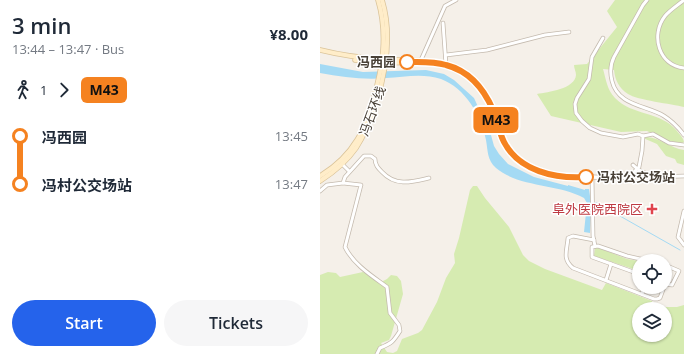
<!DOCTYPE html>
<meta charset="utf-8">
<style>
body{margin:0;font-family:"Open Sans","Noto Sans SC",sans-serif;background:#f6f6f7;color:#1f2937;height:100vh;display:flex;flex-direction:column;font-size:15px;white-space:nowrap}
*{box-sizing:border-box;margin:0}
p{font-size:13px;color:#747a83}
.icon{flex:none;width:22px;height:22px;fill:none;stroke:currentColor;stroke-width:2;stroke-linecap:round;stroke-linejoin:round}
.map{position:relative;flex:1;overflow:hidden}
.panel{display:flex;flex-direction:column;background:#fff;width:320px}
.panel>*{flex:none}
.badge{padding:0 8px;border-radius:6px;font-size:14px;line-height:26px}
.buttons{position:absolute;left:312px;top:254px;display:grid;gap:8px}
.buttons a{display:grid;place-items:center;width:40px;height:40px;border-radius:50%;background:#fff;box-shadow:0 1px 3px #0004;font-size:20px}
.map>.badge{position:absolute;translate:-50% -50%;box-shadow:0 0 0 2px #fff}
.legs{display:flex;align-items:center;gap:6px;height:44px;padding:0 12px;font-size:13px}
.legs p{margin-inline-start:auto}
.summary{display:flex;align-items:center;justify-content:space-between;height:68px;padding:0 12px}
h1{font-size:22px;font-weight:600;line-height:30px}
.primary-button{display:flex;gap:8px;margin-top:auto;padding:8px 12px}
.primary-button a{flex:1;height:46px;border-radius:24px;background:#2563eb;color:#fff;font-size:16px;font-weight:600;line-height:46px;text-align:center}
.primary-button a+a{background:#f6f6f7;color:#1f2937}
ul{padding:0 12px;list-style:none}
li{display:flex;align-items:center;gap:14px;height:48px;font-size:15px}
li i{display:grid;place-items:center;width:6px;height:100%;margin:0 5px;background:currentColor}
li i::after{content:'';width:10px;height:10px;margin:-5px;border:3px solid;border-radius:50%;background:#fff}
li p{margin-inline-start:auto}
li:first-child i{background:linear-gradient(#0000 50%,currentColor 0)}
li:last-child i{background:linear-gradient(currentColor 50%,#0000 0)}
main{display:flex;flex:1;min-height:0}
.map>svg:first-child{display:block}
.green{fill:#d6ebb1;fill-rule:evenodd}
.water{fill:#a4daf4}
.lines{fill:none;stroke-linecap:round;stroke-linejoin:round}
.stream{stroke:#a4daf4;stroke-width:1}
.minor-casing{stroke:#c4baae;stroke-width:4.5}
.tertiary-casing{stroke:#c4baae;stroke-width:5}
.secondary-casing{stroke:#dac399;stroke-width:5.5}
.minor{stroke:#fff;stroke-width:3}
.tertiary{stroke:#fff;stroke-width:3.5}
.secondary{stroke:#ffedc9;stroke-width:4}
.line-1-casing{stroke:#fff;stroke-width:9}
.line-1{stroke:#f58220;stroke-width:6}
.stop-1-dot{fill:#fff;stroke:#f58220;stroke-width:2}
.health-dot{fill:#e0444e;stroke:#fff;stroke-width:1.5}
.labels{text-anchor:middle;dominant-baseline:central;stroke-width:3;stroke-linejoin:round;paint-order:stroke}
.stop-label{font-size:13px;font-weight:bold;fill:#494137;stroke:#fff;text-anchor:end}
.street-label{font-size:13px;fill:#494137;stroke:#fff}
.health-label{font-size:13px;fill:#be3a42;stroke:#fff;text-anchor:end}
</style>
<main>
<section class="panel">
<div class="summary"><div><h1>3 min</h1><p>13:44 – 13:47 · Bus</p></div><b>¥8.00</b></div>
<div class="legs"><svg class="icon" aria-label="walk" viewBox="0 0 24 24"><circle cx="13" cy="4" r="2"/><path d="M13 8l-2 6 4 7M11 14l-3 7M7 12l3-4h3l4 4"/></svg>1<svg class="icon" aria-label="forward" viewBox="0 0 24 24"><path d="M9 5l7 7-7 7"/></svg><b class="badge" style="background:#f58220;color:#111">M43</b></div>
<ul>
<li><i style="color:#f58220"></i><b>冯西园</b><p>13:45</p></li>
<li><i style="color:#f58220"></i><b>冯村公交场站</b><p>13:47</p></li>
</ul>
<div class="primary-button"><a>Start</a><a>Tickets</a></div>
</section>
<div class="map">
<svg width="364" height="354" viewBox="0 0 364 354">
<rect width="100%" height="100%" fill="#f5f0e9"/>
<!-- green -->
<g class="green">
<path d="M295,0H364V107C352,104 317,100 308,94C299,88 295,80 294,70L283,69C286,79 287,90 295,98C312,116 341,111 357,131C360,135 363,137 364,142L362,143L349,141L327,131L301,132L231,116L217,94C228,92 255,89 256,75C256,72 254,68 254,65L267,64L297,27L287,11Z"/>
<path d="M327,137C341,138 350,148 364,150V165L357,163L355,159L346,156L337,144L323,138Z"/>
<path d="M153,186H157L165,198L189,227L203,255L209,261L225,269L282,290L286,283L332,301L333,307H357L364,305V354H0V275L8,272L16,273L20,277L43,272L61,282L67,279L71,275L77,276L81,281L83,294L71,336L69,340L61,343L67,352L73,353L77,351L82,339L98,333L102,330L117,302L126,278L135,263L134,254L139,238L150,190ZM319,309H345V335H319Z"/>
<path d="M275,248H279L307,259L319,261V271L274,256Z"/>
</g>
<!-- water -->
<path class="water" d="M0,64L43,72L106,70L124,74L134,80L154,98L171,135L174,146L179,154L188,164L214,177L248,186V185L265,190V189H269L271,203L270,233L264,232L267,203L264,198C237,183 200,188 176,168C167,160 168,151 166,140C161,115 145,88 121,79C103,73 84,77 66,78C44,80 22,77 0,73Z"/>
<g class="lines">
<!-- stream -->
<path class="stream" d="M274,203H277L360,250"/>
<!-- minor casing -->
<g class="minor-casing">
<g id="minor">
<path d="M327,0L323,5L294,57C290,65 290,73 292,81C298,106 326,105 344,116C352,121 358,127 364,135"/>
<path d="M364,0C358,5 350,10 345,16C330,35 339,66 364,68"/>
<path d="M123,23L126,65"/>
<path d="M283,38L272,57L269,79L257,98L255,104L256,113L262,121L270,128L281,133L303,137L318,134L323,136"/>
<path d="M126,55L167,50L225,35L249,32"/>
<path d="M101,60L125,6L136,0"/>
<path d="M22,164L29,171"/>
<path d="M313,165C326,179 347,176 364,176"/>
<path d="M311,175L319,167L322,151L323,136L333,134L349,143L364,145"/>
<path d="M272,177L273,236L275,246"/>
<path d="M23,183L41,185L25,247C33,264 52,276 67,287L70,313L79,325L80,331C73,342 72,343 60,348L57,354"/>
<path d="M0,191L7,185L23,183L25,177L44,156H51L55,159C55,165 58,168 62,172C76,187 92,182 109,178"/>
<path d="M364,211L358,237L364,245"/>
<path d="M274,240L253,236L248,238C247,251 242,259 253,268L334,299H337L340,298L344,287"/>
<path d="M345,265L359,271L352,285L345,284"/>
<path d="M319,274L272,257V247L278,246L307,256L329,261"/>
<path d="M286,280L291,264"/>
<path d="M322,294L324,287"/>
</g>
</g>
<!-- tertiary casing -->
<g class="tertiary-casing">
<path id="tertiary" d="M114,62C144,68 163,84 174,113C178,124 180,137 187,147C205,174 239,178 269,177C282,176 300,181 311,175"/>
</g>
<!-- secondary casing -->
<g class="secondary-casing">
<g id="secondary">
<path d="M0,50C20,55 41,58 61,59C80,61 95,59 114,62"/>
<path d="M35,60L62,63L104,62"/>
<path d="M0,176C15,167 28,155 37,140C45,128 49,114 53,100C63,67 68,34 58,0"/>
<path d="M0,181C14,172 27,161 36,148C46,133 52,116 57,100C67,67 72,33 62,0"/>
</g>
</g>
<!-- minor -->
<use href="#minor" class="minor"/>
<!-- tertiary -->
<use href="#tertiary" class="tertiary"/>
<!-- secondary -->
<use href="#secondary" class="secondary"/>
</g>
<g class="lines">
<!-- line-1 casing -->
<g class="line-1-casing">
<path id="line-1" d="M87,62C100,62 113,61 126,65C149,71 164,89 173,110C177,120 179,132 184,142C199,171 235,179 266,177"/>
</g>
<!-- line-1 -->
<use href="#line-1" class="line-1"/>
</g>
<!-- markers -->
<g class="stop-1-dot">
<circle cx="87" cy="62" r="7"/>
<circle cx="266" cy="177" r="7"/>
</g>
<path class="health-dot" d="M330 203h4v4h4v4h-4v4h-4v-4h-4v-4h4z"/>
<g class="labels">
<!-- stop labels -->
<g class="stop-label">
<text x="76" y="62">冯西园</text>
<text x="277" y="177" text-anchor="start">冯村公交场站</text>
</g>
<!-- street labels -->
<g class="street-label">
<text transform="translate(52 111) rotate(-70)">冯石环线</text>
</g>
<!-- health labels -->
<g class="health-label">
<text x="323" y="209">阜外医院西院区</text>
</g>
</g>
</svg>
<div class="buttons">
<a><svg class="icon" aria-label="locate" viewBox="0 0 24 24"><circle cx="12" cy="12" r="6"/><path d="M12 2v4M12 18v4M2 12h4M18 12h4"/></svg></a>
<a><svg class="icon" aria-label="layers" viewBox="0 0 24 24"><path d="M12 4l9 5-9 5-9-5zM3 14l9 5 9-5"/></svg></a>
</div>
<b class="badge" style="left:176px;top:120px;background:#f58220;color:#111">M43</b>
</div>
</main>
